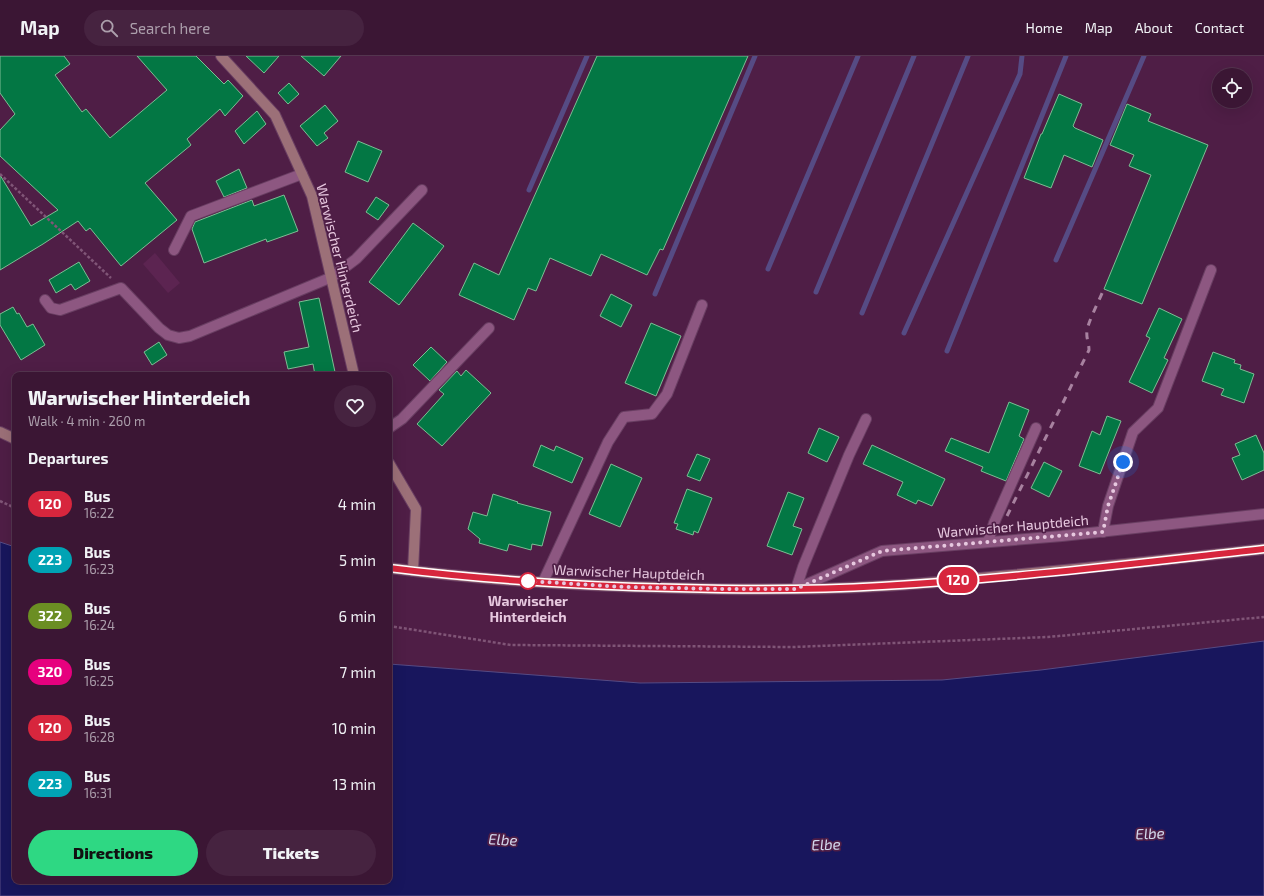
<!DOCTYPE html>
<meta charset="utf-8">
<style>
body{margin:0;font-family:"Exo 2",sans-serif;background:#462340;color:#f1f3f6;height:100vh;display:flex;flex-direction:column;font-size:15px;white-space:nowrap}
*{box-sizing:border-box;margin:0}
p{font-size:13px;color:#ac9fac}
.icon{flex:none;width:22px;height:22px;fill:none;stroke:currentColor;stroke-width:2;stroke-linecap:round;stroke-linejoin:round}
.map{position:relative;flex:1;overflow:hidden}
.side{position:absolute;left:12px;top:316px;width:380px;height:512px;display:flex;flex-direction:column;background:#3b1634;border-radius:8px;box-shadow:0 4px 16px #0002,0 0 0 1px #54354f}
.side>*{flex:none}
.badge{padding:0 8px;border-radius:13px;font-size:14px;line-height:26px}
.controls{position:absolute;left:1212px;top:12px;display:grid;gap:8px}
.controls a{display:grid;place-items:center;width:40px;height:40px;border-radius:50%;background:#3b1634;box-shadow:0 4px 16px #0002,0 0 0 1px #54354f;font-size:20px}
.you{position:absolute;width:20px;height:20px;margin:-10px;border:3px solid #fff;border-radius:50%;background:#1a73e8;box-shadow:0 0 0 6px #1a73e833}
.map>.badge{position:absolute;translate:-50% -50%;box-shadow:0 0 0 2px #fff}
h2{padding:0 16px;font-size:15px;line-height:36px}
.round{display:grid;place-items:center;flex:none;width:42px;height:42px;border-radius:21px;background:#462340}
.overview{display:flex;align-items:center;justify-content:space-between;height:68px;padding:0 16px}
h1{font-size:19px;font-weight:800;line-height:30px}
.cta{display:flex;gap:8px;margin-top:auto;padding:8px 16px}
.cta a{flex:1;height:46px;border-radius:24px;background:#2ed883;color:#111;font-size:16px;font-weight:800;line-height:46px;text-align:center}
.cta a+a{background:#462340;color:#f1f3f6}
ul{padding:0;list-style:none}
li{display:flex;align-items:center;gap:12px;height:56px;padding:0 16px}
li div{flex:1}
li b{display:block;font-size:15px}
li em{font-style:normal}
li .badge{min-width:44px;font-weight:700;text-align:center}
header{display:flex;align-items:center;gap:24px;box-sizing:border-box;height:56px;padding:0 20px;background:#3b1634;border-bottom:1px solid #54354f}
header strong{font-size:19px}
nav{display:flex;gap:22px;margin-inline-start:auto;font-size:14px}
.search{width:280px;height:36px;background:#462340;display:flex;align-items:center;gap:10px;box-sizing:border-box;padding:0 14px;border-radius:22px;color:#ac9fac;font-size:15px}
.map>svg:first-child{display:block}
.built{fill:#5c2451}
.water{fill:#18165d;stroke:#564b84}
.lines{fill:none;stroke-linecap:round;stroke-linejoin:round}
.stream{stroke:#564b84;stroke-width:5}
.building{fill:#037744;stroke:#7cbe94}
.lane-casing{stroke:#693e62;stroke-width:12}
.street-casing{stroke:#693e62;stroke-width:12}
.secondary-casing{stroke:#693e62;stroke-width:12}
.path{stroke:#805577;stroke-width:2.5;stroke-dasharray:3 2;stroke-linecap:butt}
.lane{stroke:#8d5781;stroke-width:10}
.street{stroke:#8d5781;stroke-width:10}
.secondary{stroke:#9c7078;stroke-width:10}
.rail{stroke:#a882a0;stroke-width:3;stroke-dasharray:7 7;stroke-linecap:butt}
.line-casing{stroke:#fff;stroke-width:9}
.line{stroke:#d7263d;stroke-width:6}
.walk{stroke:#e7c8df;stroke-width:4;stroke-dasharray:0 7.2}
.stop-dot{fill:#fff;stroke:#d7263d;stroke-width:2}
.labels{text-anchor:middle;dominant-baseline:central;stroke-width:3.5;stroke-linejoin:round;paint-order:stroke}
.street-label{font-size:14px;fill:#e7c8df;stroke:#4f1e46}
.stop-label{font-size:14px;font-weight:bold;fill:#e7c8df;stroke:#4f1e46}
.water-label{font-size:15px;font-style:italic;fill:#d4d9ee;stroke:#4f1e46}
</style>
<header>
<strong>Map</strong>
<div class="search"><svg class="icon" aria-label="search" viewBox="0 0 24 24"><circle cx="10" cy="10" r="6"/><path d="M15 15l6 6"/></svg>Search here</div>
<nav><a>Home</a><a>Map</a><a>About</a><a>Contact</a></nav>
</header>
<div class="map">
<svg width="1264" height="840" viewBox="0 0 1264 840">
<rect width="100%" height="100%" fill="#4f1e46"/>
<!-- built -->
<path class="built" d="M155,197L180,227L168,237L143,208Z"/>
<!-- water -->
<path class="water" d="M0,486L15,491V825H389V608L640,627L942,624L1041,614L1264,585V840H0Z"/>
<g class="lines">
<!-- stream -->
<g class="stream">
<path d="M529,134L587,0"/>
<path d="M1056,204L1144,0"/>
<path d="M768,213L858,0"/>
<path d="M816,236L914,0"/>
<path d="M655,238L755,0"/>
<path d="M862,257L968,0"/>
<path d="M904,277L1020,18L1022,0"/>
<path d="M947,295L1066,0"/>
</g>
</g>
<!-- building -->
<g class="building">
<path d="M0,0H64L70,8L55,19L82,56L86,53L110,82L167,34L137,0H196L224,28L228,24L243,40L225,60L220,53L187,83L191,89L145,127L177,164L121,210L90,172L86,175L78,165L43,188L0,214V119L31,170L58,154L0,100V74L15,58L0,37Z"/>
<path d="M246,0H279L264,17Z"/>
<path d="M301,0H341L324,20Z"/>
<path d="M597,0H748L663,194L660,193L647,219L601,198L591,220L550,202L536,235L528,232L514,264L459,239L474,207L499,219Z"/>
<path d="M289,27L299,38L288,48L278,37Z"/>
<path d="M1059,38L1082,48L1073,70L1075,72L1103,84L1092,111L1064,99L1051,132L1024,122L1041,78H1042Z"/>
<path d="M1127,48L1151,58L1148,65L1208,89L1142,248L1104,233L1151,119L1129,110L1134,99L1110,89Z"/>
<path d="M325,49L338,65L324,77L328,82L317,90L300,70Z"/>
<path d="M257,55L266,68L244,88L235,75Z"/>
<path d="M358,85L382,95L368,126L345,116Z"/>
<path d="M239,113L247,132L224,141L216,125Z"/>
<path d="M284,139L298,175L267,186L266,183L204,207L192,173L195,166L252,144L254,150Z"/>
<path d="M376,141L389,149L378,164L366,156Z"/>
<path d="M413,167L444,190L399,249L369,226Z"/>
<path d="M79,206L90,225L75,234L71,228L56,237L49,224Z"/>
<path d="M611,238L632,249L621,271L600,260Z"/>
<path d="M319,242L335,316L315,319L313,308L288,313L284,296L309,291L299,246Z"/>
<path d="M13,251L17,258L19,257L27,271L33,268L45,289L21,304L0,269V258Z"/>
<path d="M1159,252L1182,263L1164,302L1168,304L1152,337L1129,326L1150,282L1146,280Z"/>
<path d="M651,267L681,280L656,340L625,327Z"/>
<path d="M159,286L167,299L152,309L144,296Z"/>
<path d="M431,291L447,306L430,325L413,309Z"/>
<path d="M1213,296L1235,304L1234,307L1241,309L1240,313L1254,318L1244,347L1221,339L1224,333L1202,325Z"/>
<path d="M466,314L491,337L442,390L417,368L444,338L439,334L457,315L461,320Z"/>
<path d="M1009,346L1029,354L1019,380L1024,383L1006,425L981,415L983,411L945,395L951,382L989,397Z"/>
<path d="M1107,360L1121,365L1100,418L1079,410L1092,375L1100,379Z"/>
<path d="M819,372L839,381L827,406L808,397Z"/>
<path d="M1256,379L1264,397V414L1242,424L1232,402L1240,399L1235,388Z"/>
<path d="M541,389L554,395L556,390L583,402L572,427L533,410Z"/>
<path d="M872,389L945,423L932,450L918,444L916,448L897,439L903,426L863,408Z"/>
<path d="M697,398L710,403L700,425L687,420Z"/>
<path d="M1044,406L1062,415L1049,441L1031,432Z"/>
<path d="M611,408L642,422L620,471L589,458Z"/>
<path d="M687,433L712,442L698,477L694,475L693,479L676,473L678,468L674,467Z"/>
<path d="M788,436L804,442L793,470L802,473L792,499L767,490Z"/>
<path d="M493,438L518,446L517,447L551,456L542,490L532,488L531,494L509,488L507,495L479,487L480,483L468,473L473,456L487,460Z"/>
</g>
<g class="lines">
<!-- lane casing -->
<g class="lane-casing">
<g id="lane">
<path d="M174,194L191,160L302,118"/>
<path d="M45,244L51,252L60,254L121,232L159,272L168,279L179,282L190,280L332,221L356,203L422,134"/>
<path d="M389,372L402,363L489,272"/>
<path d="M1103,476L1108,450L1133,376L1158,352L1211,214"/>
<path d="M988,486L994,467L1036,372"/>
<path d="M543,526L608,386L624,361L652,358L667,338L702,249"/>
<path d="M796,533L803,511L849,399L866,363"/>
</g>
</g>
<!-- street casing -->
<g class="street-casing">
<path id="street" d="M796,533L882,495L1062,480L1264,458"/>
</g>
<!-- secondary casing -->
<g class="secondary-casing">
<g id="secondary">
<path d="M221,0L275,59L312,140L354,319"/>
<path d="M0,376L15,383"/>
<path d="M389,407L416,453L413,515"/>
<path d="M389,512C484,524 579,530 675,532C744,534 813,534 882,530C922,528 961,524 1001,520C1089,512 1176,503 1264,493"/>
</g>
</g>
<!-- path -->
<g class="path">
<path d="M0,118L111,222"/>
<path d="M0,445L15,452"/>
<path d="M389,570L511,589L793,591L1048,581L1264,561"/>
</g>
<!-- lane -->
<use href="#lane" class="lane"/>
<!-- street -->
<use href="#street" class="street"/>
<!-- secondary -->
<use href="#secondary" class="secondary"/>
<!-- rail -->
<path class="rail" d="M1007,460L1089,294C1089,287 1086,282 1087,275C1088,266 1099,245 1103,235"/>
</g>
<g class="lines">
<!-- line casing -->
<g class="line-casing">
<path id="line" d="M389,512C485,524 582,530 679,532C747,534 815,534 882,530C1010,523 1137,507 1264,493"/>
</g>
<!-- line -->
<use href="#line" class="line"/>
<!-- walk -->
<path class="walk" d="M528,525L624,531L724,533H796L882,495L1103,476L1108,450L1123,406"/>
</g>
<!-- markers -->
<circle class="stop-dot" cx="528" cy="525" r="8"/>
<g class="labels">
<!-- street labels -->
<g class="street-label">
<text transform="translate(340 202) rotate(76)">Warwischer Hinterdeich</text>
<text transform="translate(1013 470) rotate(-5)">Warwischer Hauptdeich</text>
<text transform="translate(629 516) rotate(2)">Warwischer Hauptdeich</text>
</g>
<!-- stop labels -->
<g class="stop-label">
<text x="528" y="544">Warwischer<tspan x="528" dy="16">Hinterdeich</tspan></text>
</g>
<!-- water labels -->
<g class="water-label">
<text transform="translate(1150 777) rotate(-2)">Elbe</text>
<text transform="translate(503 783) rotate(3)">Elbe</text>
<text transform="translate(826 788) rotate(-2)">Elbe</text>
</g>
</g>
</svg>
<div class="controls">
<a><svg class="icon" aria-label="locate" viewBox="0 0 24 24"><circle cx="12" cy="12" r="6"/><path d="M12 2v4M12 18v4M2 12h4M18 12h4"/></svg></a>
</div>
<div class="you" style="left:1123px;top:406px"></div>
<b class="badge" style="left:958px;top:524px;background:#d7263d;color:#fff">120</b>
<section class="side">
<div class="overview"><div><h1>Warwischer Hinterdeich</h1><p>Walk · 4 min · 260 m</p></div><a class="round"><svg class="icon" aria-label="heart" viewBox="0 0 24 24"><path d="M12 20l-8-8c-3-5 5-10 8-4 3-6 11-1 8 4z"/></svg></a></div>
<h2>Departures</h2>
<ul>
<li><span class="badge" style="background:#d7263d;color:#fff">120</span><div><b>Bus</b><p>16:22</p></div><em>4 min</em></li>
<li><span class="badge" style="background:#00a3b4;color:#fff">223</span><div><b>Bus</b><p>16:23</p></div><em>5 min</em></li>
<li><span class="badge" style="background:#6b8e23;color:#fff">322</span><div><b>Bus</b><p>16:24</p></div><em>6 min</em></li>
<li><span class="badge" style="background:#e6007e;color:#fff">320</span><div><b>Bus</b><p>16:25</p></div><em>7 min</em></li>
<li><span class="badge" style="background:#d7263d;color:#fff">120</span><div><b>Bus</b><p>16:28</p></div><em>10 min</em></li>
<li><span class="badge" style="background:#00a3b4;color:#fff">223</span><div><b>Bus</b><p>16:31</p></div><em>13 min</em></li>
</ul>
<div class="cta"><a>Directions</a><a>Tickets</a></div>
</section>
</div>
